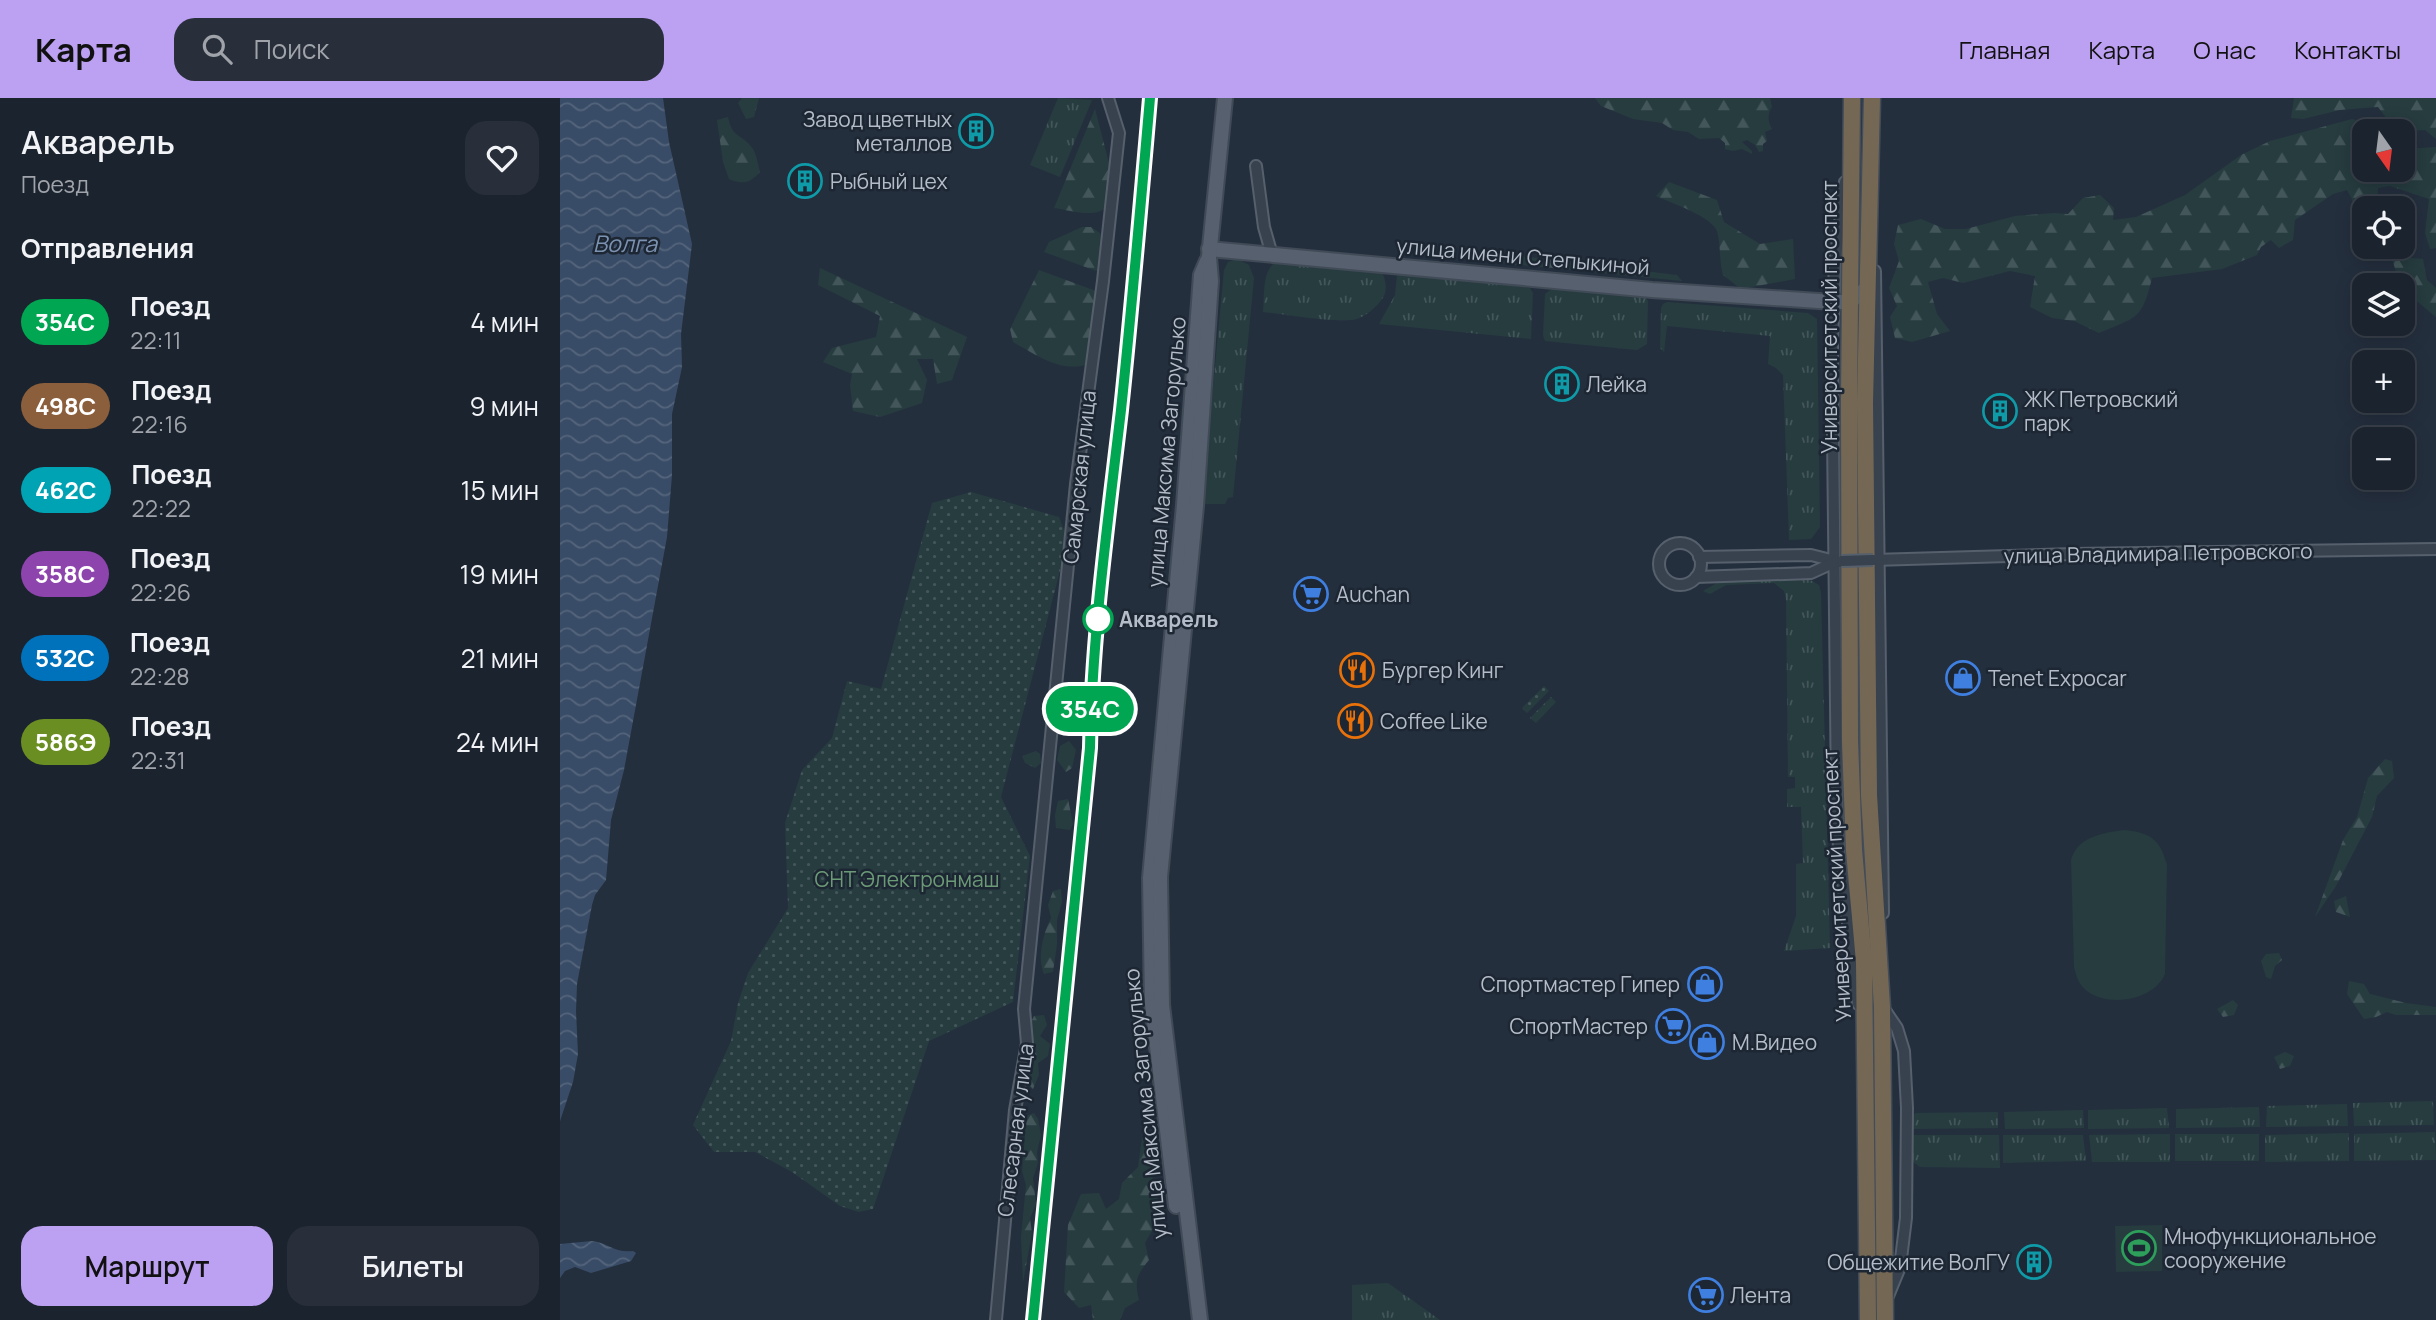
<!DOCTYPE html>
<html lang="ru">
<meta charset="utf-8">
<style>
body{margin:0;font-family:Manrope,sans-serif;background:#282f3a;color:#f1f3f6;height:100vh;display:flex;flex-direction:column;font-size:26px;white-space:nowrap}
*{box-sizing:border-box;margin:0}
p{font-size:23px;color:#a0a4aa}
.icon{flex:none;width:38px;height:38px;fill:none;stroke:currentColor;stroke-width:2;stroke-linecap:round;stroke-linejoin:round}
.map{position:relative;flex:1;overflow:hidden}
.details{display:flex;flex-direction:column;background:#1b232e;width:560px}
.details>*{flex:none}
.badge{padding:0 14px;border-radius:23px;font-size:24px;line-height:46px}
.needle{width:46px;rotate:166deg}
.fabs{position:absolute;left:1792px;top:21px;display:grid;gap:14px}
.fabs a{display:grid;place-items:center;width:63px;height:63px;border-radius:14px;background:#1b232e;box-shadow:0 4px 18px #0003,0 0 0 2px #39404a;font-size:35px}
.map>.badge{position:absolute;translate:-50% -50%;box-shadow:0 0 0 4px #fff}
h2{padding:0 21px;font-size:26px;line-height:63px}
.round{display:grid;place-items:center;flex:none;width:74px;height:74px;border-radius:21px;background:#282f3a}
.summary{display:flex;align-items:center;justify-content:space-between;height:119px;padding:0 21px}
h1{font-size:33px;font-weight:600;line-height:52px}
.primary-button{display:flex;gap:14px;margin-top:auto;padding:14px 21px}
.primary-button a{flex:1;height:80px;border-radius:21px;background:#bca0f2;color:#111;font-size:28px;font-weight:600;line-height:80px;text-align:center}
.primary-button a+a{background:#282f3a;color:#f1f3f6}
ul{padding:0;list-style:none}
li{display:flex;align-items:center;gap:21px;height:84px;padding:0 21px}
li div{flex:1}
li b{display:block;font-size:26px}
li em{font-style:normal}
li .badge{min-width:77px;font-weight:700;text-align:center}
header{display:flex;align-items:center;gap:42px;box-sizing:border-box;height:98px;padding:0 35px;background:#bca0f2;color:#111}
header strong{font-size:33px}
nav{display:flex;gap:38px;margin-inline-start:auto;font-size:24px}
.search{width:490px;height:63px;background:#282f3a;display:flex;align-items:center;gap:18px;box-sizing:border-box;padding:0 24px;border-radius:21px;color:#a0a4aa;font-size:26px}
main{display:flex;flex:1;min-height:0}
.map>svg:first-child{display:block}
.grass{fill:url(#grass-tufts)}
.forest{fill:url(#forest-firs)}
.park{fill:url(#park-dots)}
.pitch{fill:#263c3f}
.water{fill:url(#water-waves)}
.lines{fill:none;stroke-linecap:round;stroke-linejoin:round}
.minor-casing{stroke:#565f6c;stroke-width:14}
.major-casing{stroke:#414a57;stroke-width:18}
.highway-casing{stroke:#434c59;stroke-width:19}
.minor{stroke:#38414e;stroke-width:10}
.major{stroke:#56606e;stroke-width:14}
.highway{stroke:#746855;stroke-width:16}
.rail-casing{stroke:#5a6575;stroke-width:5}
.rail{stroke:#1d2633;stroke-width:2.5;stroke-dasharray:8;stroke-linecap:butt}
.minor-bridge-casing{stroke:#565f6c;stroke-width:14;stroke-linecap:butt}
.minor-bridge{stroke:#38414e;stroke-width:10}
.line-casing{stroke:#fff;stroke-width:16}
.line{stroke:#00a651;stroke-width:10}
.stop-dot{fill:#fff;stroke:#00a651;stroke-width:3.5}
.labels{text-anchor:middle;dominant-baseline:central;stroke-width:5;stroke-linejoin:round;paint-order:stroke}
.poi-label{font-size:21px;fill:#b4bcc9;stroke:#1d2633;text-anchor:start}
.street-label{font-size:21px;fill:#b4bcc9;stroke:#1d2633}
.stop-label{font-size:21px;font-weight:bold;fill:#b4bcc9;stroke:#1d2633;text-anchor:start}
.park-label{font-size:21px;fill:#6b9a76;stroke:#1d2633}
.water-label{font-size:23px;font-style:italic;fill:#7c92b1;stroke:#1d2633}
</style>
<header>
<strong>Карта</strong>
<div class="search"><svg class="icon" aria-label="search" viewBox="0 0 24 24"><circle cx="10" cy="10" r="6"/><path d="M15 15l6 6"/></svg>Поиск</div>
<nav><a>Главная</a><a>Карта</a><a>О нас</a><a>Контакты</a></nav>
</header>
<main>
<section class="details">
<div class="summary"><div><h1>Акварель</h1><p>Поезд</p></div><a class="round"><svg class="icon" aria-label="heart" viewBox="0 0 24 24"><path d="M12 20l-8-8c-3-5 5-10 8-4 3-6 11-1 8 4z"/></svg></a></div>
<h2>Отправления</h2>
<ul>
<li><span class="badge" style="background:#00a651;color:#fff">354С</span><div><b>Поезд</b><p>22:11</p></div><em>4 мин</em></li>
<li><span class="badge" style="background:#8b5e3c;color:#fff">498С</span><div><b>Поезд</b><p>22:16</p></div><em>9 мин</em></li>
<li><span class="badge" style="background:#00a3b4;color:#fff">462С</span><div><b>Поезд</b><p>22:22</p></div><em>15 мин</em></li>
<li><span class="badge" style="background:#8e44ad;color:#fff">358С</span><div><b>Поезд</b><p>22:26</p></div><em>19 мин</em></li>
<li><span class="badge" style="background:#0072bc;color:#fff">532С</span><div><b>Поезд</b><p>22:28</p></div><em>21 мин</em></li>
<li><span class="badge" style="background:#6b8e23;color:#fff">586Э</span><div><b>Поезд</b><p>22:31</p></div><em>24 мин</em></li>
</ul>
<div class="primary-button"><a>Маршрут</a><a>Билеты</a></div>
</section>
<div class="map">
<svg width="1876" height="1222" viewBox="0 0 1876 1222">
<defs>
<pattern id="grass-tufts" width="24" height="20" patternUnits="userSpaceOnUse" patternTransform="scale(1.75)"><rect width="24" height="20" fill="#263c3f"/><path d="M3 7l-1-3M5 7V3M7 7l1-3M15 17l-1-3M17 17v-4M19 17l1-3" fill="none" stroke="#435659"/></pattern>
<pattern id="forest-firs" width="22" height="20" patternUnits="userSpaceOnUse" patternTransform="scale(1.75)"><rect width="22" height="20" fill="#263c3f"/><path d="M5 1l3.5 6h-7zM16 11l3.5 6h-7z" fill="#435659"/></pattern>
<pattern id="park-dots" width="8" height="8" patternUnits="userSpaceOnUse" patternTransform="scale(1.75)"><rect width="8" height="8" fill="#263c3f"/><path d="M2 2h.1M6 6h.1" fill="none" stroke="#435659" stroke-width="1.8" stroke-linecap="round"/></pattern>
<pattern id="water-waves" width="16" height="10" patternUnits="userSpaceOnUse" patternTransform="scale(1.75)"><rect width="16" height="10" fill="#394c67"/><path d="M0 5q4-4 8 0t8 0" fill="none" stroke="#53647b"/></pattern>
</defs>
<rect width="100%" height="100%" fill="#242f3e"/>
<!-- grass -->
<g class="grass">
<path d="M498,0L532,2L500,79L470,67Z"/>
<path d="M677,161L689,167L694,180L673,399L668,400L665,406H642L664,172L668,164Z"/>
<path d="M720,161L726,165L822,174C827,186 828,195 819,205C813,212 805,218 797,221C777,226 725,216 703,214C705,195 701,170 720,161Z"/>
<path d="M842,175L970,190L973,195L971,241L819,226L835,197L837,177Z"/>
<path d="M993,190L1085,199L1088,203L1087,246L1077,252L985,243L983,237L985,196Z"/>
<path d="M1107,204L1248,215L1257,221L1260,429L1251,441L1229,442L1223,277L1216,270L1208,266L1210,238L1107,228L1104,254L1100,250L1101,210L1103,206Z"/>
<path d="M1247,480L1259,487L1261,495L1270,850L1224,853L1236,818V766L1243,765L1241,709H1227V691L1235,690V679H1228L1226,501L1224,493L1214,485L1166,487L1150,496L1143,493L1162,482Z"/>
<path d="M1873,1003L1874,1027L1794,1028L1793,1005Z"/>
<path d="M1787,1006L1788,1028L1706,1029L1707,1008Z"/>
<path d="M1699,1009L1700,1029L1616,1030V1011Z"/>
<path d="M1607,1010L1609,1030L1528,1031V1012Z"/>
<path d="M1523,1012L1524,1030L1445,1031L1444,1014Z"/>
<path d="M1438,1014V1030L1351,1031V1019L1356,1015Z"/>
<path d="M1875,1034L1876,1062L1794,1063V1036Z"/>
<path d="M1789,1035V1063L1705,1064V1037Z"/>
<path d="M1610,1036V1064H1532L1529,1037Z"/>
<rect x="1615" y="1036" width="84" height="27"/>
<path d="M1351,1037H1439L1440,1070L1360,1069L1353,1064Z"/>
<path d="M1443,1037H1523L1526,1063L1443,1065Z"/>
<path d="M828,1185L880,1222H792V1187Z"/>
</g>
<!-- forest -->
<g class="forest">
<path d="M182,0H199L194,19L186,21L178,5Z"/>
<path d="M1035,0H1210L1212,9C1207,16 1208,24 1212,31L1205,34L1207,43L1203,46V53L1199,54L1195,47L1187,42L1182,44L1192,53V56L1182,51L1173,53L1165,51V45L1159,40L1139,41L1128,34L1113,32L1102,25L1073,21L1041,8Z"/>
<path d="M1734,0H1876V41L1865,32L1848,33L1829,24L1818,9L1780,12L1743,21L1731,20Z"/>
<path d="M535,11L550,69L546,109C535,121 509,112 494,110Z"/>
<path d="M168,19C172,41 183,36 193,51C197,58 198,67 200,74C190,85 183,87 169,81L163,64L157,22Z"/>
<path d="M1792,21L1817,28L1823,33H1804V72H1843V51L1876,49V150L1870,151L1865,135L1869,101L1830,88L1818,90L1817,106L1820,110H1804V126L1787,92L1773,96L1735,122L1733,142L1719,150L1711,142L1701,149L1697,157L1662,171L1592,180C1582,222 1577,219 1539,235L1514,223L1492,220L1470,209L1475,178L1450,173L1403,185L1383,180L1368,184L1377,216L1390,233L1352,244L1335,240L1330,219L1337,208L1329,190L1339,163L1334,146L1338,127L1361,121L1385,131H1406L1455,118L1494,115L1508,116L1523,100L1540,97L1554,110L1553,122L1576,119L1625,97L1681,57L1710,43Z"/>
<path d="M1109,84L1157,102L1164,124L1200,146L1233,141L1235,181L1181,191L1163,177C1159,163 1161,147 1157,133C1152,119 1112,105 1096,98Z"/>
<path d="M522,129H531L540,135L543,146L539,174L484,154L489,144Z"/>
<path d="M1843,143L1851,160L1863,161L1867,182L1876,190V219L1843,192V187H1840L1829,151L1825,149H1843Z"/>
<path d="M959,158L1117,177L1122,183L941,165Z"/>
<path d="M260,170L407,239L392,282L377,286L373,261H357L367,282L362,305L320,319L293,313L290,287L292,276L263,264L272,250L316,239L320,218L258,187Z"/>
<path d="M479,172L536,193L525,267C499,274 475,256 453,244L450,231Z"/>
<path d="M509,643L516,652L512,670L506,674L497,662L500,648Z"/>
<path d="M476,653L480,656L481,665L475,670L465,665L462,658Z"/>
<path d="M1825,661L1832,663L1834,680L1817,698L1812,719L1776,788L1755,819L1783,742L1797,719L1808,680Z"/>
<path d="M508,701L513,726L510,732L496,730L495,717L498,703Z"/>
<path d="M501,791L502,804L497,822V846L493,874L484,876C477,859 483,836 491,820L488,807L493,793Z"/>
<path d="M1786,798L1790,819L1776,814L1774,803Z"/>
<path d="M1719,855L1722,862L1715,868L1711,881L1706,879L1701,863L1706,856Z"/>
<path d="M1789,883L1804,886L1810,896L1846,905L1876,909V917H1836L1827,914L1816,919L1804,921L1787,896Z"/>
<path d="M1673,902L1678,907L1674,917L1663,919L1657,911Z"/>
<path d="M484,917L487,927L480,938L490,946L488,958L478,965L479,977L473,991L467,985C473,963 463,938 474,918Z"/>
<path d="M1725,954L1734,958L1730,968L1720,971L1714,959Z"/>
<path d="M474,1015L478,1021L481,1037L477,1054L478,1065L473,1080L476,1106L470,1120L472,1135L463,1184L461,1139L466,1087L462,1073L465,1038L464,1019Z"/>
<path d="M592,1036L596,1046L592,1085L599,1107L597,1124L585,1145L589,1162C577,1177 574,1182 579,1202L565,1210L560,1222H533L531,1207L519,1210L504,1194L508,1127L521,1096L539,1095L546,1111L559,1101L562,1085L578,1069L582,1040Z"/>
</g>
<!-- park -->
<g class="park">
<path d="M411,394L499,419L508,442L441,699L470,758L453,904L369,943L313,1111L299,1114L280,1108L232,1074L195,1054H154L133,1027L171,943L178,905L188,875L228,810L225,725L242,672L272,640L287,583L321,591L372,405Z"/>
<path d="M984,588L989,593L967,615L962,610Z"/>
<path d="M991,599L996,604L976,625L970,620Z"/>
</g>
<!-- pitch -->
<g class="pitch">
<path d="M1564,732C1591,735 1600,741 1607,767L1605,876C1594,902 1550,910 1527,893C1519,887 1516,878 1514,869L1511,762C1518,738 1543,735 1564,732Z"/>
<path d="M1602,1127V1173L1556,1174L1555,1128Z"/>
</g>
<!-- water -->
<g class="water">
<path d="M0,0H103L109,44L132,146L121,236L122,269L112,316V377L107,439L64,672L51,722L46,782L35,797L32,807L17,886L16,913L18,956L13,984L0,1023Z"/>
<path d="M32,1143C48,1145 54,1155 73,1153L76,1155L71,1163L31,1175L15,1169L5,1173L0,1180V1146Z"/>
</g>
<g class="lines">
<!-- minor casing -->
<g class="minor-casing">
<g id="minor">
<path d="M696,68L704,129L712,157"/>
<path d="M1285,84L1275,165L1272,246L1277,698L1279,752L1298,906"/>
<path d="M1315,173L1323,815"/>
<circle cx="1120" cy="466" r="21"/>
<path d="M1139,459L1251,457L1279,464"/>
<path d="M1313,462L1513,456L1876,451"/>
<path d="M1136,479L1251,475L1275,464"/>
<path d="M1322,908L1337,930L1344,953L1347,1010L1346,1120L1340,1169L1328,1198"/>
<path d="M436,1222L455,1012L467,945L464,911L516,386L543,183L559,35L548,0"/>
</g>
</g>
<!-- major casing -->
<g class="major-casing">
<g id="major">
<path d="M649,151L1092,192L1273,204H1290L1308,189"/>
<path d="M616,1108L592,906L590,780L624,407L641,177L647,163"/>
<path d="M640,1222L602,907L600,779L636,408L651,183L649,159L665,0"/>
</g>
</g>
<!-- highway casing -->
<g class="highway-casing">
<g id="highway">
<path d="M1292,0L1289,304L1290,643L1294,752L1304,864L1308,1222"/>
<path d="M1312,0L1305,305L1309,697L1322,909L1325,1222"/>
</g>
</g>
<!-- minor -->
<use href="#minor" class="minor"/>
<!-- major -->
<use href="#major" class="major"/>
<!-- highway -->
<use href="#highway" class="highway"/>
<!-- rail casing -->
<g class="rail-casing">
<path id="rail" d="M473,1222L529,650C532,537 548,424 561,312C572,208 580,104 590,0"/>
</g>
<!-- rail -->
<use href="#rail" class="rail"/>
<!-- minor-bridge casing -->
<g class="minor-bridge-casing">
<path id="minor-bridge" d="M1282,463L1313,462"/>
</g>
<!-- minor-bridge -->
<use href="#minor-bridge" class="minor-bridge"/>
</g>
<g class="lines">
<!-- line casing -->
<g class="line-casing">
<path id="line" d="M473,1222L530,650C532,537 548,424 561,312C572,208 581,104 590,0"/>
</g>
<!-- line -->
<use href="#line" class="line"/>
</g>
<!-- icons -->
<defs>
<g id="building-ring" transform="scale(1.75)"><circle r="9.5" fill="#1d2633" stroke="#0f9aa8" stroke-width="1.5"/><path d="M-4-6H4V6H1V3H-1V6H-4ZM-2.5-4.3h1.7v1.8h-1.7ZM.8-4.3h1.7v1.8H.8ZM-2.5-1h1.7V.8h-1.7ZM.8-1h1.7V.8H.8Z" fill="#0f9aa8"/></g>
<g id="supermarket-ring" transform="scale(1.75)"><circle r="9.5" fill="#1d2633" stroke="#3f7fe0" stroke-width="1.5"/><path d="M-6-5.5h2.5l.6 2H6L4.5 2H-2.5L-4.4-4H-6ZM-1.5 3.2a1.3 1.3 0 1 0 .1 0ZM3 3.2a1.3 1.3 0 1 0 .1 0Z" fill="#3f7fe0"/></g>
<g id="restaurant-ring" transform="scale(1.75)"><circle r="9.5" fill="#1d2633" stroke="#e8710a" stroke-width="1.5"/><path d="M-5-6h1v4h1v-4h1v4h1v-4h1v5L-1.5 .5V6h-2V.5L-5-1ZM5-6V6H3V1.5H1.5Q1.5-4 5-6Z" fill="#e8710a"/></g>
<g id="shop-ring" transform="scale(1.75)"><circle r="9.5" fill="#1d2633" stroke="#3f7fe0" stroke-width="1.5"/><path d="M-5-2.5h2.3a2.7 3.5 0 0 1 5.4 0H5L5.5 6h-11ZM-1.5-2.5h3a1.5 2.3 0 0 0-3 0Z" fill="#3f7fe0"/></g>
<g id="stadium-ring" transform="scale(1.75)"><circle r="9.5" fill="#1d2633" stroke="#2e9e5b" stroke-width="1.5"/><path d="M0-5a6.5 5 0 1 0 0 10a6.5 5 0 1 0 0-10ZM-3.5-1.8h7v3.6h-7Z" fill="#2e9e5b"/></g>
</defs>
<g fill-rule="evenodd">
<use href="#building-ring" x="416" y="33"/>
<use href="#building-ring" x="245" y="83"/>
<use href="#building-ring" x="1002" y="286"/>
<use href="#building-ring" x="1440" y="313"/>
<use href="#supermarket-ring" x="751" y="496"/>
<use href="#restaurant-ring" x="797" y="572"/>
<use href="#shop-ring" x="1403" y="580"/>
<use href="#restaurant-ring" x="795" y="623"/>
<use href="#shop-ring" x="1145" y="886"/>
<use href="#supermarket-ring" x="1113" y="928"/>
<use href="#shop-ring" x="1147" y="944"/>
<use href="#stadium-ring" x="1579" y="1150"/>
<use href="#building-ring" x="1474" y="1164"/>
<use href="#supermarket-ring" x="1146" y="1197"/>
</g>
<!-- markers -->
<circle class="stop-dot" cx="538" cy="521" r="14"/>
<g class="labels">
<!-- poi labels -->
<g class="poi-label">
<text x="392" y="21" text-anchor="end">Завод цветных<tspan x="392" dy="24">металлов</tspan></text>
<text x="270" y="83">Рыбный цех</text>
<text x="1026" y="286">Лейка</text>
<text x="1464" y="301">ЖК Петровский<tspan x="1464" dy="24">парк</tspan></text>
<text x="776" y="496">Auchan</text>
<text x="822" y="572">Бургер Кинг</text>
<text x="1428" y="580">Tenet Expocar</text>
<text x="820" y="623">Coffee Like</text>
<text x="1120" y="886" text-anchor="end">Спортмастер Гипер</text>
<text x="1088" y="928" text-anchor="end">СпортМастер</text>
<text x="1172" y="944">М.Видео</text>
<text x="1604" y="1138">Мнофункциональное<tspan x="1604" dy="24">сооружение</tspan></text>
<text x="1450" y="1164" text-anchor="end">Общежитие ВолГУ</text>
<text x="1170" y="1197">Лента</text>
</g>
<!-- street labels -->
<g class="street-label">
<text transform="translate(963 158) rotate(5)">улица имени Степыкиной</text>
<text transform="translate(1269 219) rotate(-90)">Университетский проспект</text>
<text transform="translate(606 354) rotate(-85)">улица Максима Загорулько</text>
<text transform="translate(519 379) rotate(-84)">Самарская улица</text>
<text transform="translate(1598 455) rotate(-1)">улица Владимира Петровского</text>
<text transform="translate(1276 787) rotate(-93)">Университетский проспект</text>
<text transform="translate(585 1006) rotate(-96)">улица Максима Загорулько</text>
<text transform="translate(455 1032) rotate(-83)">Слесарная улица</text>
</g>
<!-- stop labels -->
<g class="stop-label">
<text x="559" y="521">Акварель</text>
</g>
<!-- park labels -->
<g class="park-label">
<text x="347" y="781">СНТ Электронмаш</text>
</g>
<!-- water labels -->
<g class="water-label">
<text x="65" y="145">Волга</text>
</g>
</g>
</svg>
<div class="fabs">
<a><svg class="needle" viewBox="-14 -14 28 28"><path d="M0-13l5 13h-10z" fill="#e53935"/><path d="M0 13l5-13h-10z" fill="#a0a4aa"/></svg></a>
<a><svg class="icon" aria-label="locate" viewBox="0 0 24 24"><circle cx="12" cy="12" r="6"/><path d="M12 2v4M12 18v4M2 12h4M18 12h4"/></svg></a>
<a><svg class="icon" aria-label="layers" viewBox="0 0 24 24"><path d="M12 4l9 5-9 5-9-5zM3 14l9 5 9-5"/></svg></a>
<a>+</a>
<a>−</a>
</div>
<b class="badge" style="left:530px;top:611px;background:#00a651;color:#fff">354С</b>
</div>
</main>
